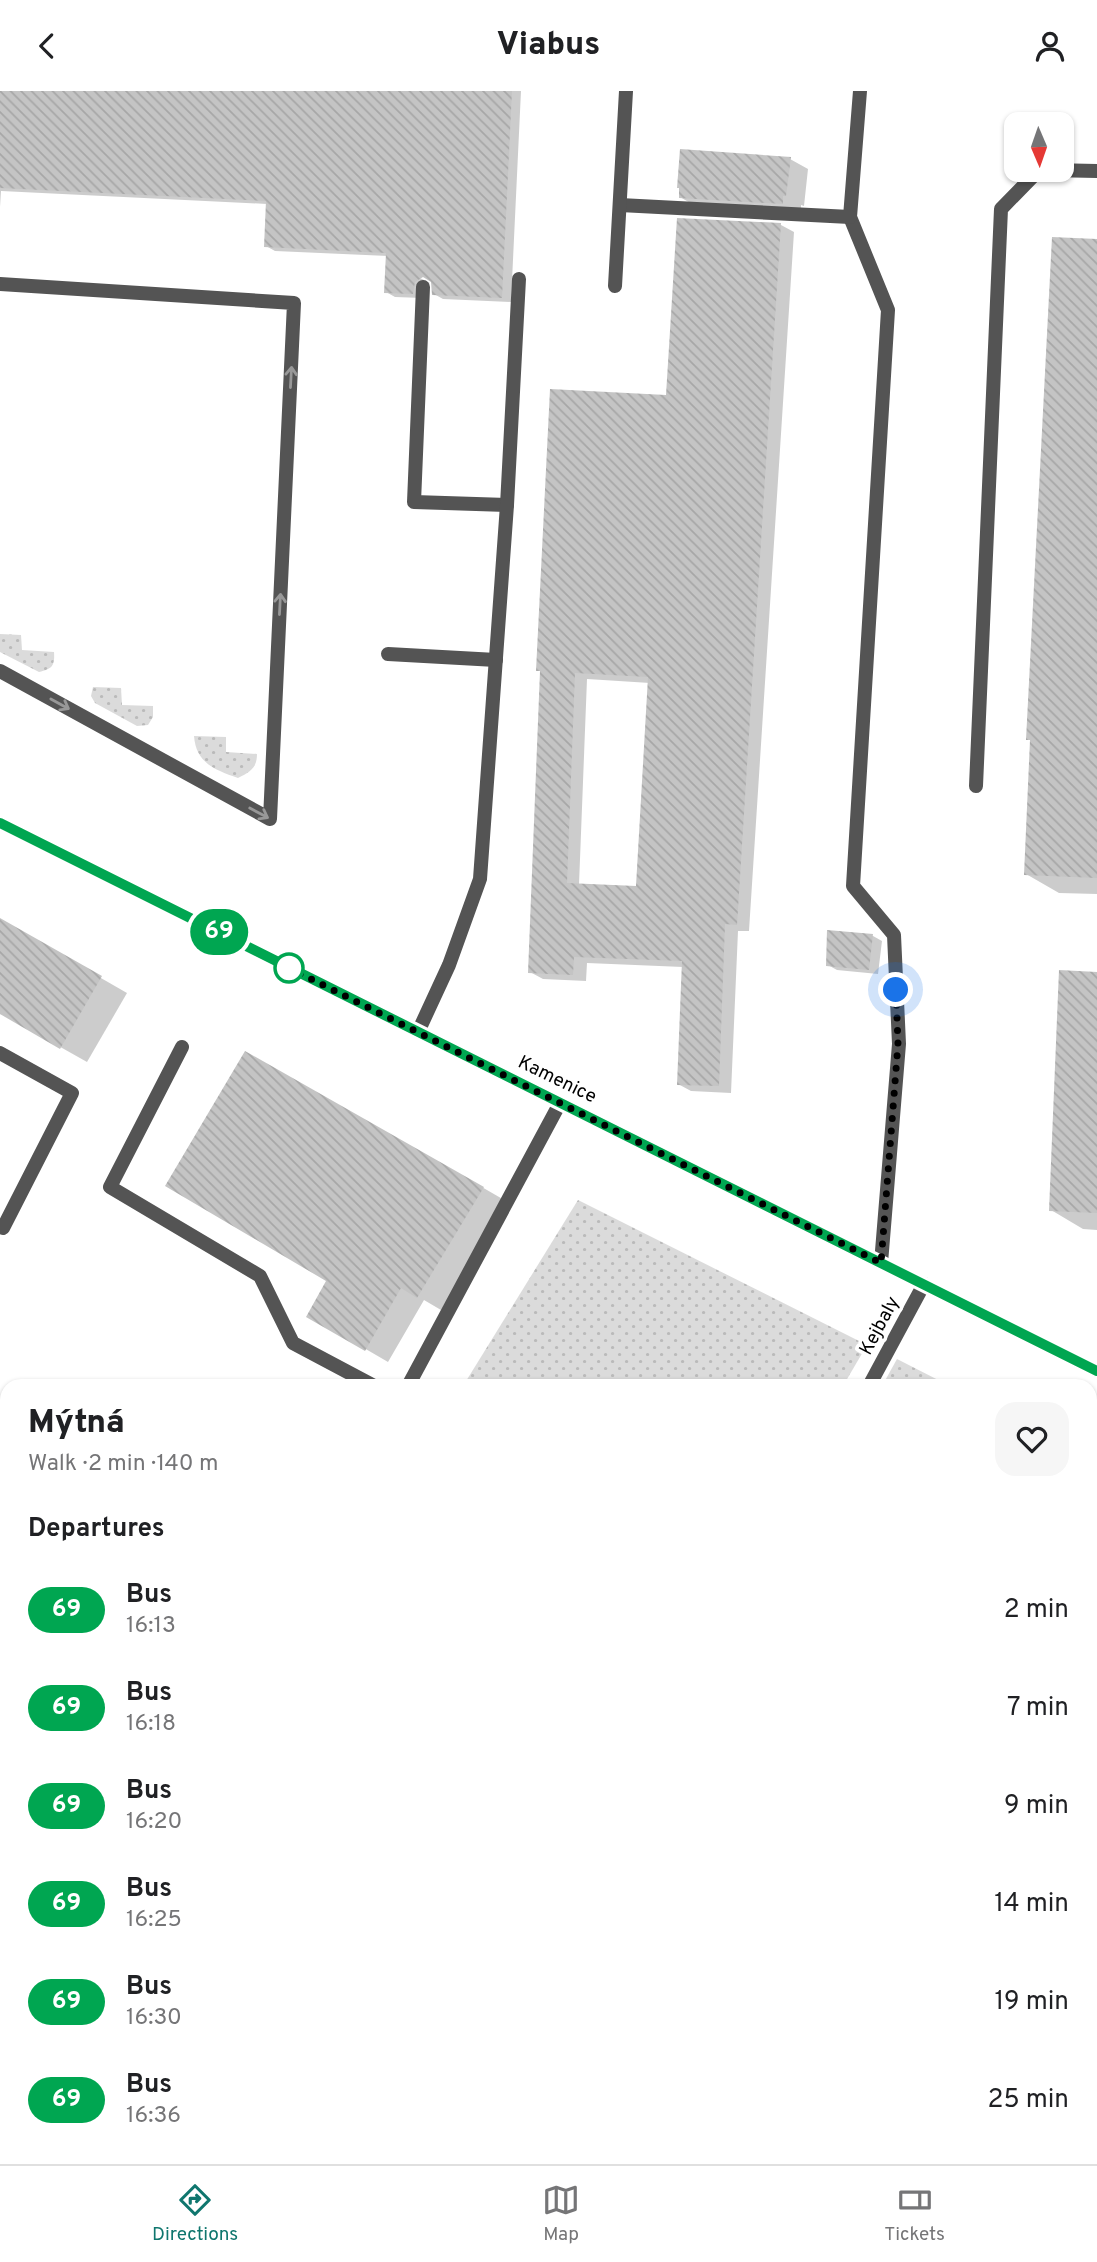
<!DOCTYPE html>
<meta charset="utf-8">
<style>
body{margin:0;font-family:Overpass,sans-serif;background:#f6f6f6;color:#202124;height:100vh;display:flex;flex-direction:column;font-size:26px;white-space:nowrap}
*{box-sizing:border-box;margin:0}
p{font-size:23px;color:#757577}
.icon{flex:none;width:38px;height:38px;fill:none;stroke:currentColor;stroke-width:2;stroke-linecap:round;stroke-linejoin:round}
.map{position:relative;flex:1;overflow:hidden}
.drawer{position:absolute;left:0px;top:1288px;width:1097px;height:786px;display:flex;flex-direction:column;background:#fff;border-radius:21px 21px 0 0;box-shadow:0 2px 5px #0004}
.drawer>*{flex:none}
.badge{padding:0 14px;border-radius:23px;font-size:24px;line-height:46px}
.needle{width:46px;rotate:178deg}
.controls{position:absolute;left:1004px;top:21px;display:grid;gap:14px}
.controls a{display:grid;place-items:center;width:70px;height:70px;border-radius:14px;background:#fff;box-shadow:0 2px 5px #0004;font-size:35px}
.you{position:absolute;width:35px;height:35px;margin:-18px;border:5px solid #fff;border-radius:50%;background:#1a73e8;box-shadow:0 0 0 10px #1a73e833}
.map>.badge{position:absolute;translate:-50% -50%;box-shadow:0 0 0 4px #fff}
h2{padding:0 28px;font-size:26px;line-height:63px}
.round{display:grid;place-items:center;flex:none;width:74px;height:74px;border-radius:21px;background:#f6f6f6}
.summary{display:flex;align-items:center;justify-content:space-between;height:119px;padding:0 28px}
h1{font-size:33px;font-weight:800;line-height:52px}
ul{padding:0;list-style:none}
li{display:flex;align-items:center;gap:21px;height:98px;padding:0 28px}
li div{flex:1}
li b{display:block;font-size:26px}
li em{font-style:normal}
li .badge{min-width:77px;font-weight:700;text-align:center}
header{display:flex;justify-content:space-between;align-items:center;height:91px;padding:0 28px;background:#fff;font-size:32px;font-weight:800}
.tabs{display:flex;justify-content:space-around;align-items:center;height:98px;border-top:2px solid #e0e0e0;background:#fff;font-size:19px;color:#757577}
.tabs a{display:grid;justify-items:center;gap:4px}
.tabs .selected{color:#0f766e}
.map>svg:first-child{display:block}
.grass{fill:url(#grass-dots)}
.water{fill:url(#water-waves)}
.shadow{fill:#0003;fill-rule:evenodd}
.building{fill:url(#building-back-hatch);fill-rule:evenodd}
.lines{fill:none;stroke-linecap:round;stroke-linejoin:round}
.service{stroke:#545454;stroke-width:14}
.minor{stroke:#545454;stroke-width:14}
.tertiary{stroke:#545454;stroke-width:14}
.oneway{stroke:#989898}
.line-casing{stroke:#fff;stroke-width:16}
.line{stroke:#00a651;stroke-width:10}
.walk{stroke:#000;stroke-width:7;stroke-dasharray:0 12.6}
.stop-dot{fill:#fff;stroke:#00a651;stroke-width:3.5}
.labels{text-anchor:middle;dominant-baseline:central;stroke-width:7;stroke-linejoin:round;paint-order:stroke}
.street-label{font-size:19px;fill:#000;stroke:#fff}
</style>
<header><svg class="icon" aria-label="back" viewBox="0 0 24 24"><path d="M15 5l-7 7 7 7"/></svg>Viabus<svg class="icon" aria-label="person" viewBox="0 0 24 24"><circle cx="12" cy="8" r="4"/><path d="M4 21q1-7 8-7t8 7"/></svg></header>
<div class="map">
<svg width="1097" height="2073" viewBox="0 0 1097 2073">
<defs>
<pattern id="grass-dots" width="8" height="8" patternUnits="userSpaceOnUse" patternTransform="scale(1.75)"><rect width="8" height="8" fill="#dbdbdb"/><path d="M2 2h.1M6 6h.1" fill="none" stroke="#bababa" stroke-width="1.8" stroke-linecap="round"/></pattern>
<pattern id="water-waves" width="16" height="10" patternUnits="userSpaceOnUse" patternTransform="scale(1.75)"><rect width="16" height="10" fill="#a2a2a2"/><path d="M0 5q4-4 8 0t8 0" fill="none" stroke="#8a8a8a"/></pattern>
<pattern id="building-back-hatch" width="6" height="6" patternUnits="userSpaceOnUse" patternTransform="scale(1.75)"><rect width="6" height="6" fill="#c4c4c4"/><path d="M-1 5l2 2M0 0l6 6M5-1l2 2" fill="none" stroke="#a7a7a7"/></pattern>
</defs>
<rect width="100%" height="100%" fill="#fff"/>
<!-- grass -->
<g class="grass">
<path d="M0,543L21,544L22,559L54,561C55,575 52,578 39,581L0,561Z"/>
<path d="M93,596L121,597L122,614L153,615V626L148,634L137,635L95,612L91,605Z"/>
<path d="M194,645L226,646V661L257,663C257,677 250,681 238,687C215,679 196,672 194,645Z"/>
<path d="M578,1109L867,1254L843,1295H463Z"/>
<path d="M897,1268L950,1295H882Z"/>
<path d="M0,1336L7,1337V1935L0,1945Z"/>
<path d="M1090,1365L1097,1369V1923L1090,1935Z"/>
<path d="M7,1968V2067H243L239,2073H0V1978Z"/>
<path d="M1090,2036L1097,2041V2073H1083L1075,2067H1090Z"/>
<path d="M554,2067H645L640,2073H549Z"/>
<path d="M839,2067H929L924,2073H834Z"/>
</g>
<!-- water -->
<path class="water" d="M462,2067H500L508,2073H470Z"/>
<!-- shadow -->
<g class="shadow">
<path d="M0,0H521L511,211L443,208L434,203L433,190L416,181L414,184L430,192L423,196L422,207L395,206L386,201L388,165L275,160L266,155L267,113L1,100L0,116Z"/>
<path d="M790,68L808,78L804,115L801,114V122L699,117L680,106Z"/>
<path d="M679,128L781,134L794,141L749,840H738L731,1002L691,1000L678,993L683,876L587,872L586,890L543,888L530,881L542,581L667,306ZM587,588L650,592L637,796L579,794Z"/>
<path d="M1097,150V803L1059,802L1026,783L1032,650L1028,648Z"/>
<path d="M0,829L127,902L87,971L0,922Z"/>
<path d="M829,841L873,845L882,850L878,883L837,879L828,874Z"/>
<path d="M1097,882V1139L1083,1138L1051,1119Z"/>
<path d="M416,1058L506,1110L441,1219L424,1209L388,1271L309,1225Z"/>
<path d="M290,2068L299,2073H287Z"/>
</g>
<!-- building -->
<g class="building">
<path d="M0,0H512L502,207L432,204L431,191L423,186L415,191L413,203L384,202L386,162L264,156L266,110L0,97Z"/>
<path d="M680,58L791,66L786,105H783V113L679,107V97H677Z"/>
<path d="M677,127L781,132L737,834L725,833L719,995L677,994L682,870L574,866L573,884L528,882L540,580H536L550,298L666,304ZM575,582L648,586L636,795L567,792Z"/>
<path d="M1052,146L1097,148V787L1024,784L1030,649H1026Z"/>
<path d="M0,827L102,885L60,958L0,923Z"/>
<path d="M827,839L873,843L869,879L826,875Z"/>
<path d="M1059,879L1097,881V1122L1049,1120Z"/>
<path d="M245,960L484,1096L417,1207L401,1197L365,1260L306,1226L326,1190L165,1095Z"/>
</g>
<g class="lines">
<!-- service -->
<g class="service">
<path d="M860,0L850,126L888,219L853,795L894,844L899,953L881,1172"/>
<path d="M1049,79L1097,80"/>
<path d="M620,114L850,126"/>
<path d="M0,193L294,212L270,728L0,580"/>
<path d="M615,195L626,0"/>
<path d="M423,196L414,411L507,414"/>
<path d="M388,563L496,569"/>
<path d="M976,695L1001,118L1039,79"/>
<path d="M418,941L449,874L480,788L507,414L519,188"/>
<path d="M182,956L110,1096L260,1185L293,1252L374,1295"/>
<path d="M0,962L72,1002L3,1137L0,1135"/>
<path d="M408,1295L560,1012"/>
</g>
<!-- minor -->
<g class="minor">
<path d="M869,1295L924,1193"/>
<path d="M1055,2067L1065,2073"/>
</g>
<!-- tertiary -->
<path class="tertiary" d="M0,732L1097,1280"/>
</g>
<!-- one-way arrows -->
<defs><path id="oneway-shaft" d="M-6 0H5M1.5-3L5.5 0L1.5 3" fill="none" stroke-width="1.6" stroke-linecap="round" stroke-linejoin="round" transform="scale(1.75)"/></defs>
<g class="oneway">
<use href="#oneway-shaft" transform="translate(291 286) rotate(-87)"/>
<use href="#oneway-shaft" transform="translate(280 513) rotate(-87)"/>
<use href="#oneway-shaft" transform="translate(60 613) rotate(29)"/>
<use href="#oneway-shaft" transform="translate(259 722) rotate(28)"/>
</g>
<g class="lines">
<!-- line casing -->
<g class="line-casing">
<path id="line" d="M0,732L1097,1280"/>
</g>
<!-- line -->
<use href="#line" class="line"/>
<!-- walk -->
<path class="walk" d="M289,877L881,1172L898,953L896,899"/>
</g>
<!-- markers -->
<circle class="stop-dot" cx="289" cy="877" r="14"/>
<g class="labels">
<!-- street labels -->
<g class="street-label">
<text transform="translate(557 989) rotate(26)">Kamenice</text>
<text transform="translate(880 1235) rotate(-62)">Kejbaly</text>
</g>
</g>
</svg>
<div class="controls">
<a><svg class="needle" viewBox="-14 -14 28 28"><path d="M0-13l5 13h-10z" fill="#e53935"/><path d="M0 13l5-13h-10z" fill="#757577"/></svg></a>
</div>
<div class="you" style="left:896px;top:899px"></div>
<b class="badge" style="left:219px;top:841px;background:#00a651;color:#fff">69</b>
<section class="drawer">
<div class="summary"><div><h1>Mýtná</h1><p>Walk · 2 min · 140 m</p></div><a class="round"><svg class="icon" aria-label="heart" viewBox="0 0 24 24"><path d="M12 20l-8-8c-3-5 5-10 8-4 3-6 11-1 8 4z"/></svg></a></div>
<h2>Departures</h2>
<ul>
<li><span class="badge" style="background:#00a651;color:#fff">69</span><div><b>Bus</b><p>16:13</p></div><em>2 min</em></li>
<li><span class="badge" style="background:#00a651;color:#fff">69</span><div><b>Bus</b><p>16:18</p></div><em>7 min</em></li>
<li><span class="badge" style="background:#00a651;color:#fff">69</span><div><b>Bus</b><p>16:20</p></div><em>9 min</em></li>
<li><span class="badge" style="background:#00a651;color:#fff">69</span><div><b>Bus</b><p>16:25</p></div><em>14 min</em></li>
<li><span class="badge" style="background:#00a651;color:#fff">69</span><div><b>Bus</b><p>16:30</p></div><em>19 min</em></li>
<li><span class="badge" style="background:#00a651;color:#fff">69</span><div><b>Bus</b><p>16:36</p></div><em>25 min</em></li>
</ul>
</section>
</div>
<nav class="tabs">
<a class="selected"><svg class="icon" aria-label="directions" viewBox="0 0 24 24"><path d="M12 3l9 9-9 9-9-9zM9 14v-3h6M13 9l2 2-2 2"/></svg>Directions</a>
<a><svg class="icon" aria-label="map" viewBox="0 0 24 24"><path d="M3 6l6-2 6 2 6-2v14l-6 2-6-2-6 2zM9 4v14M15 6v14"/></svg>Map</a>
<a><svg class="icon" aria-label="tickets" viewBox="0 0 24 24"><path d="M3 7h18v10H3zM15 7v10"/></svg>Tickets</a>
</nav>
